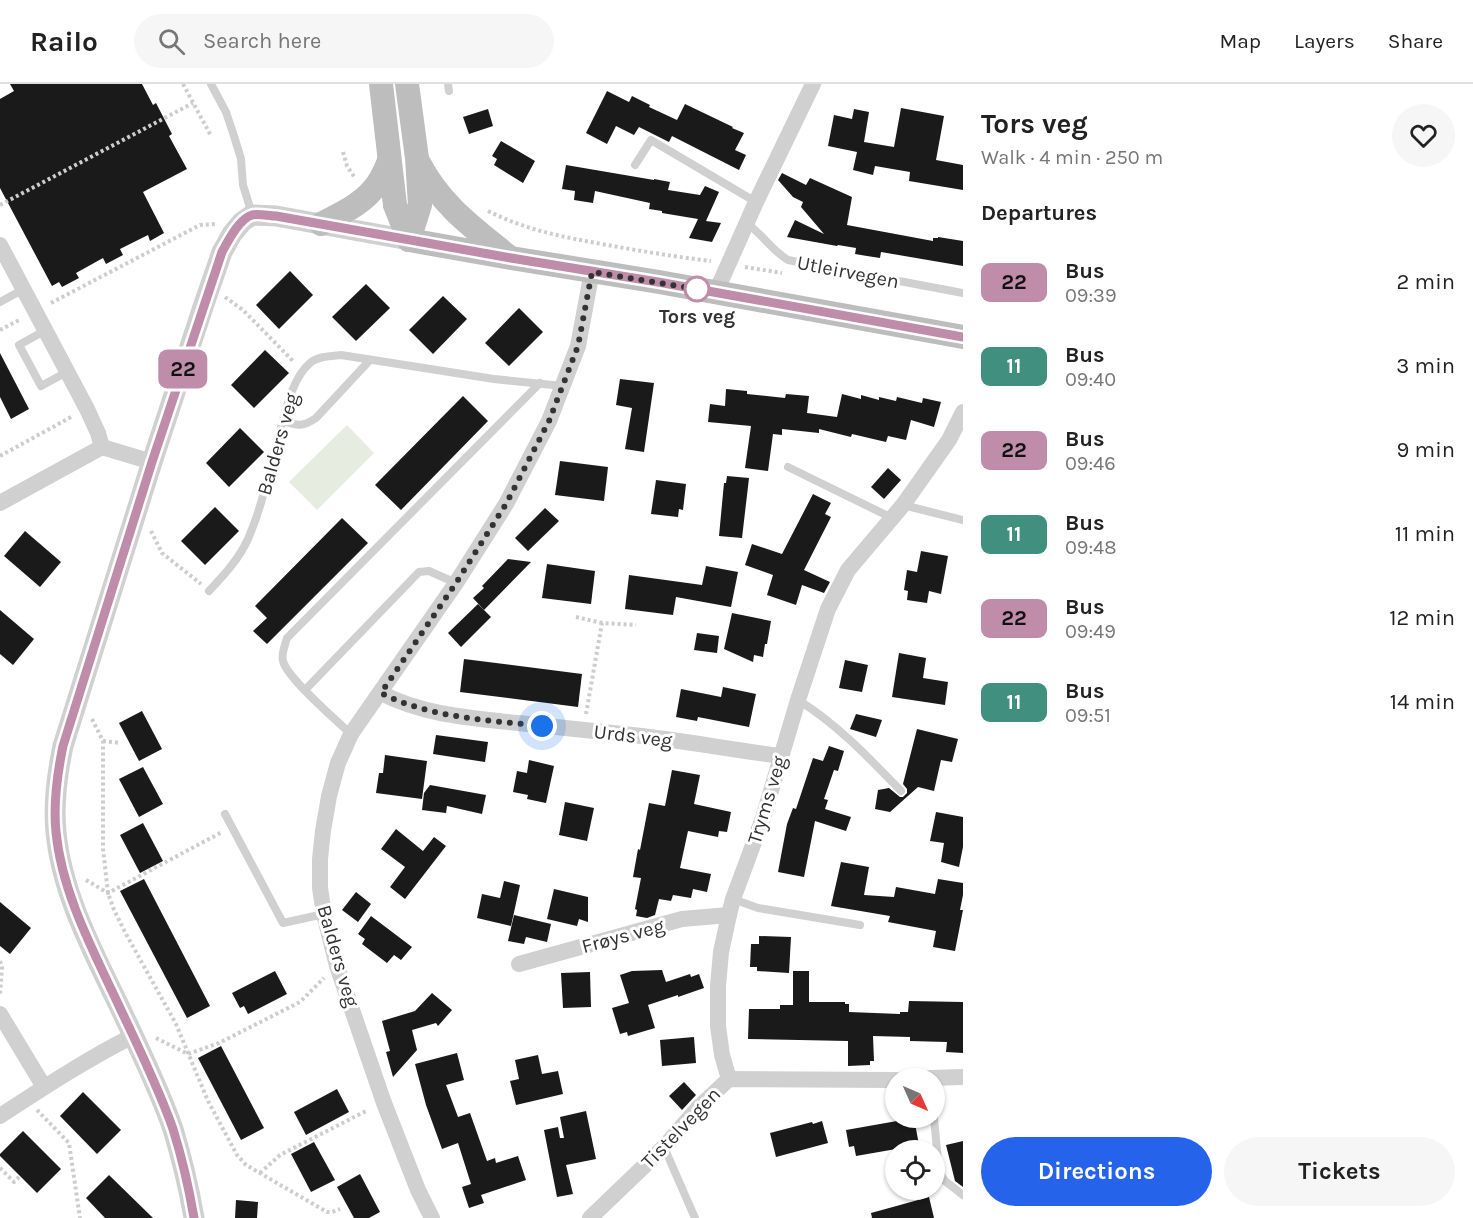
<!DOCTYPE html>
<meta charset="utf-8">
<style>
body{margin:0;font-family:Karla,sans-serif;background:#f6f6f6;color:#222;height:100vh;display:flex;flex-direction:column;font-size:22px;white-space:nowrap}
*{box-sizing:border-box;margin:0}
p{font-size:20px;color:#767676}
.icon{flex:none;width:33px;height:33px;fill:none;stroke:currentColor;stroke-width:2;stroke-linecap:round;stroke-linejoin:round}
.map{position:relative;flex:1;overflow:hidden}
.details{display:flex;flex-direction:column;background:#fff;width:510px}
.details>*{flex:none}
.badge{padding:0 12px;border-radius:9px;font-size:21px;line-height:39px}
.needle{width:39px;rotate:135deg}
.buttons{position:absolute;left:885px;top:984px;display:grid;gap:12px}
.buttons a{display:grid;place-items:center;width:60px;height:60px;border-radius:50%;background:#fff;box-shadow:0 2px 4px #0004;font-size:30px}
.you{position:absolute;width:30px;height:30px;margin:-15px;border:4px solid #fff;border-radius:50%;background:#1a73e8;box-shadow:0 0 0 9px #1a73e833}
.map>.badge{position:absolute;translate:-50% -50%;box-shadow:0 0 0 3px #fff}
h2{padding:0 18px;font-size:22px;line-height:54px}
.round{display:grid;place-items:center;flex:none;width:63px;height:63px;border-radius:32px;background:#f6f6f6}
.overview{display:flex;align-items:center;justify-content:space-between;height:102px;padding:0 18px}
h1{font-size:28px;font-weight:700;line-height:45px}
.primary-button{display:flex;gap:12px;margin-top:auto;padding:12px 18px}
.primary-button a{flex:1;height:69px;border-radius:36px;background:#2563eb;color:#fff;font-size:24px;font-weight:700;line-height:69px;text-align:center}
.primary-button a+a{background:#f6f6f6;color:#222}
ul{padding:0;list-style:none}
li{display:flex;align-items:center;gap:18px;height:84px;padding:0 18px}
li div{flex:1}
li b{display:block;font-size:22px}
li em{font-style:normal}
li .badge{min-width:66px;font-weight:700;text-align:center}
header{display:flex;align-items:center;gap:36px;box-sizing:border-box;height:84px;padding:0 30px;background:#fff;border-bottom:2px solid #e0e0e0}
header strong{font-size:28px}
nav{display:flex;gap:33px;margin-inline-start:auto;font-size:21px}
.search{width:420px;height:54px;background:#f6f6f6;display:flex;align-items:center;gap:15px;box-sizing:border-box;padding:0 21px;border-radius:33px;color:#767676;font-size:22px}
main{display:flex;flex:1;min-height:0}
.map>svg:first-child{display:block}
.green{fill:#e6ecdf}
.building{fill:#1a1a1a}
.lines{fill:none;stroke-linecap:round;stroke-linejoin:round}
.path{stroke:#cdcdcd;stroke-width:4;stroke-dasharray:3 3;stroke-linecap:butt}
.service{stroke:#d0d0d0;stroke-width:8}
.minor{stroke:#d0d0d0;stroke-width:16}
.tertiary{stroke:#d0d0d0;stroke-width:21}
.secondary{stroke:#bdbdbd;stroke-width:24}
.line-casing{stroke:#fff;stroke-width:14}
.line{stroke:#bf8ca9;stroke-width:9}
.walk{stroke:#333;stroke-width:6;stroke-dasharray:0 10.8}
.stop-dot{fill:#fff;stroke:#bf8ca9;stroke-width:3}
.labels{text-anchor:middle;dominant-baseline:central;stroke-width:6;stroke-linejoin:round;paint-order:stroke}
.street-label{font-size:20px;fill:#333;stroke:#fff}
.stop-label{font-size:20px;font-weight:bold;fill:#333;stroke:#fff}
</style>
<header>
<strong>Railo</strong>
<div class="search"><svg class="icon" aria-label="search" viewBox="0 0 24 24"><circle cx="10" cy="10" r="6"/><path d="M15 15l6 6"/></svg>Search here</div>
<nav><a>Map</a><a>Layers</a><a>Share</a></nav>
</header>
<main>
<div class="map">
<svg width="963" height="1134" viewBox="0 0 963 1134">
<rect width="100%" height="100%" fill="#fff"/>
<!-- green -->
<path class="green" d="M347,341L374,369L317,426L289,398Z"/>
<!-- building -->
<g class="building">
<path d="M10,0H142L153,21L156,19L172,50L169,52L187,85L143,108L164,149L150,157L148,151L120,165L123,171L106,180L103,174L76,189L79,194L62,203L59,198L52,202L0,104V15L14,7Z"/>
<path d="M607,7L629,18L632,12L650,21L649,23L677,36L685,20L733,43L732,44L744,49L735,66L746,71L739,86L672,52L669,58L639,43L634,51L616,42L607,60L586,49Z"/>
<path d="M901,24L944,32L936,76L963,81V106L909,97L910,88L875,82L873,91L853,86L857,68L828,62L834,31L852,35L854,25L869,28L864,58L894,63Z"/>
<path d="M488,25L493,42L469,50L463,33Z"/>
<path d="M501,57L535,77L523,99L494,81L497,75L492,72Z"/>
<path d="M566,81L654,96V95L670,98L668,106L700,111L705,102L719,108L706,137L721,139L712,158L689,154L698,135L662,129V127L649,125L650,119L595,107L593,119L574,116L575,107L562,105Z"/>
<path d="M782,89L806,101L810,94L852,113L847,141L933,157V154H938V153L963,157V182L881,168L880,174L867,172L855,170L856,164L838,161L837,162L787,153L795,136L824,150L801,123L803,118L793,113L778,96Z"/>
<path d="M290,187L313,211L279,245L256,221Z"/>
<path d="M366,200L390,224L356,257L332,233Z"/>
<path d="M443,212L467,235L433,270L409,246Z"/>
<path d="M519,224L543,248L509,282L485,259Z"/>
<path d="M265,266L289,289L254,324L231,301Z"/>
<path d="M0,269L29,325L11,335L0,313Z"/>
<path d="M620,295L654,299L644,368L625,365L632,324L616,321Z"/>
<path d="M726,305L747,307V310L785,314L786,310L809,312L807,329L837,333L842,310L861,315V311L879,316V313L896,317L897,313L922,319L923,314L941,318L934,343L911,336L906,356L888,352L886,358L852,350L851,353L819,345V349L782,345V351L773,350L768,387L745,384L751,342L708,338L710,320L725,322Z"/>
<path d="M463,312L488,337L401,426L375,401Z"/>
<path d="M240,344L264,368L229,403L206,379Z"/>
<path d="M560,377L608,383L604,417L555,411Z"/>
<path d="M888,384L901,396L884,415L871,403Z"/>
<path d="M727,392L749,394L742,454L719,452L724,399H726Z"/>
<path d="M656,396L686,400L683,426L679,425L678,433L651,430Z"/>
<path d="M813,410L831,419L825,430L831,433L804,486L830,498L824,509L802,501L796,521L767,511L773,491L745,481L752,460L782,470Z"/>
<path d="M215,423L239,447L205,481L181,457Z"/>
<path d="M545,424L559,437L528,467L515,454Z"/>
<path d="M342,434L368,459L267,560L253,547L267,534L255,522Z"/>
<path d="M25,447L61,478L40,503L4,472Z"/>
<path d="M921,467L948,472L941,510L929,507L927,519L907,516L908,507L904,506L907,486L917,488Z"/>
<path d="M508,475L531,478L484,526L473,514L484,504L482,502Z"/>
<path d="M547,480L595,487L591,520L542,514Z"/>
<path d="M706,482L738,488L731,523L676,513L673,531L625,525L629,491L702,501Z"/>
<path d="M478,520L491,533L461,563L448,549Z"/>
<path d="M0,526L34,555L13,581L0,570Z"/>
<path d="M732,529L771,537L767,560H765L763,573L754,571L753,578L724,565Z"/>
<path d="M697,549L719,552L717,569L694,566Z"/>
<path d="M899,569L926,574L923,594L948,598L945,621L892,613Z"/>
<path d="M464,575L582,590L578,623L460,608Z"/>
<path d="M845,576L868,581L862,608L839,604Z"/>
<path d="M723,603L756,610L749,643L698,633L697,637L676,633L681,605L721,613Z"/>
<path d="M142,627L162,665L139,677L119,639Z"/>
<path d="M856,630L882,636L876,653L850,645Z"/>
<path d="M917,645L958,655L952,678L941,676L934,707L918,703L890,728L875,725L878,706L889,704L900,713H903L907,709V705L903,700Z"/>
<path d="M436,651L488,658L485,678L433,670Z"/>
<path d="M829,662L844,667L838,687L834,686L824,715L828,716L825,725L851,733L846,747L815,737L804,793L778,788L787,740L793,724L796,725L813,674L823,677Z"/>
<path d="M385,671L427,677L422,715L376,709L379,689H383Z"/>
<path d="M529,676L554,682L546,719L527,715L528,711L513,708L517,687L527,689Z"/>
<path d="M143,683L163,720L139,733L119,695Z"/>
<path d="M672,686L700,691L694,720L731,728L727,748L719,747L718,753L688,747L680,784L711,790L707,808L693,805L691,814L673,811L671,817L659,815L655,831L647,834L636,832L637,826L635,825L641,794L633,793L638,765L640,766L649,719L665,722Z"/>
<path d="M430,701L486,711L482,730L447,722L446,729L422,726L424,709Z"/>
<path d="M565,718L594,724L587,757L559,751Z"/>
<path d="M936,728L963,733V763L959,783L941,778L944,759L930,757Z"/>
<path d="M143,739L163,777L140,789L120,751Z"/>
<path d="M396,745L423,767L434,753L446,762L405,815L390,803L405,783L381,765Z"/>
<path d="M841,778L869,783L864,811L894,813L896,803L935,810L938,795L963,799V811L960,826H963L955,867L933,863L936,847L888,838L890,832L831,822Z"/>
<path d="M144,795L210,922L187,934L120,807Z"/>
<path d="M504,797L520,801L511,842L477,834L482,810L500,814Z"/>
<path d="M554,805L588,813V838L579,835L577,842L547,835Z"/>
<path d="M356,808L371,820L358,838L342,826Z"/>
<path d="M0,818L31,844L10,870L0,862Z"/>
<path d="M514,831L551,840L547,858L526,853L524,860L508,857Z"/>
<path d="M371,832L412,863L401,876L394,871L387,879L362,860L365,855L358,850Z"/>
<path d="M759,852L791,853L789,889L757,887V883H750L751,860H759Z"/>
<path d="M662,886L666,898L690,890L691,893L699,890L704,904L678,913V911L648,921L655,944L628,952L627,948L620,950L612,924L629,919L620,891L632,887Z"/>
<path d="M275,887L287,910L248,930L244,922L240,924L232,909Z"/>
<path d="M793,887H809V918H845V920H849V928L900,930V928H908L909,917L963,918V969L946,968L947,958L910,957V953L873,952L874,977H870V981L848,982V957L748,955L749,925H780V921H793Z"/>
<path d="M590,888L591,923L563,924L561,889Z"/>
<path d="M432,909L452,926L438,942L436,939L412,946L417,966L393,993L386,968L390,967L382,937L415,927Z"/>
<path d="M694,953L696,979L662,982L660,956Z"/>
<path d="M221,962L264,1044L241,1056L198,974Z"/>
<path d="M457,969L464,996L446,1001L458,1033L470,1029L487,1077L495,1074L496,1079L518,1072L526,1096L481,1111L484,1119L469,1124L462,1103L471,1100L458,1059L442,1065L426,1021L415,980Z"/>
<path d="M538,971L542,990L558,987L563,1010L516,1021L510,997L519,995L515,976Z"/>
<path d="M684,998L696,1011L682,1026L669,1012Z"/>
<path d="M337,1005L349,1028L306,1051L294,1028Z"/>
<path d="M83,1008L121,1046L97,1070L60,1032Z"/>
<path d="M586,1027L596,1075L566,1081L573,1110L557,1113L544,1046L558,1043L560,1054H564L560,1033Z"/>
<path d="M914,1034L919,1061L856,1072L854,1062L849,1063L846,1046Z"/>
<path d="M822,1037L828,1059L776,1073L770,1049L812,1038L813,1040Z"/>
<path d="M23,1047L61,1085L37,1109L0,1072V1070Z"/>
<path d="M963,1057V1103L955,1097L946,1061Z"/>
<path d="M314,1058L335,1096L311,1108L291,1070Z"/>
<path d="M360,1090L380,1128L369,1134H354L337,1103Z"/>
<path d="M109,1091L153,1134H105L86,1114Z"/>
<path d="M929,1113L934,1134H872L871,1129Z"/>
<path d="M236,1116L258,1118L257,1134H235Z"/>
</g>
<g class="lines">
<!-- path -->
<g class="path">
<path d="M183,0L211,52"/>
<path d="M343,68L347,82L355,94"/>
<path d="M0,121L193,19"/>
<path d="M488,127C528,147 564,153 607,161C641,167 676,173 711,177"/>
<path d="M745,183L782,189"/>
<path d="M225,213L243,226L294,278"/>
<path d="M51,219L200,141L216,140"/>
<path d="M0,246L21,235"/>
<path d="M0,372L73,332"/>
<path d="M151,447L162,469L201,500"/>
<path d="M576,533L602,539"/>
<path d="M586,630L602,539L636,541"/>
<path d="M92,635L103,657V765L108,809L114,826L126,850L176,940L208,1017L237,1071L246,1081L327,1128H332L340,1125"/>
<path d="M103,657L121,659"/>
<path d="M86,796L108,809L222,748"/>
<path d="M0,877L2,883L0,910"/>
<path d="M156,954L188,970L219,959L300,918L324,894"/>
<path d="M37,1026L69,1059L80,1134"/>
<path d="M0,1084L14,1098L20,1092"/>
<path d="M260,1089L280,1071L368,1026"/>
</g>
<!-- service -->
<g class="service">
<path d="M211,0L226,28L234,52L241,75L243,101L252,130"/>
<path d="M448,0L449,7"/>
<path d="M635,81L651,56L756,118"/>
<path d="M746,139C763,150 771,166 788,176L963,209"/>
<path d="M0,218L24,205"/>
<path d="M46,246L19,261L41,302L67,288"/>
<path d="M283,337C298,342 303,343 316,334L370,276"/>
<path d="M788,383L892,434"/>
<path d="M903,421L963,436"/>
<path d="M209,507C224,491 239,475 248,455C262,423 269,388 278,354C285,331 291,295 310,279C318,272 331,272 341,271L494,295L563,302"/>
<path d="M305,606L419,488L429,487L456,499"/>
<path d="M798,616C837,640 869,674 901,707"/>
<path d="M351,650C336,636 287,594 283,577C281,570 285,561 287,554L540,299"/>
<path d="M225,730L283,839L324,830"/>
<path d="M733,815L758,824L860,841"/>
<path d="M934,1034L939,1088L945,1097L963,1111"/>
<path d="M664,1063L695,1134"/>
</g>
<!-- minor -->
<g class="minor">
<path d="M0,161L87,325L98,349L102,363"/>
<path d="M716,208L756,118L813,0"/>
<path d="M0,419L102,363L152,378"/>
<path d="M381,609C423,631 471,634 518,639C556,643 594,647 632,651C682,656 731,666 781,672"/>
<path d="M519,880L682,835L729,831"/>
<path d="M0,930L44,1003"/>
<path d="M929,994L963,993"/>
<path d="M729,995L722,971L718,942V902L721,868L729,831L733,815L763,734L798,616L828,525L848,486L903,421L949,356L963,328"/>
<path d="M0,1032C43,1004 87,975 133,952"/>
<path d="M432,1134L418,1106L384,1019L337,882L324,830L320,804V775L323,747L329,712L338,679L351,650L456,499L506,420L549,337L578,262L592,187"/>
<path d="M590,1134L664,1063L698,1024L729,995L896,996"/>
</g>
<!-- tertiary -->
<path class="tertiary" d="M194,1134C189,1104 182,1075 173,1045C159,1005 140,966 122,928C95,871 62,812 56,748C53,719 57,691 63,662L152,378L204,220L222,168L232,150L242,138L252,131L276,132L409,156"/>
<!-- secondary -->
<g class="secondary">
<path d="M381,0L395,121L409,156"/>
<path d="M407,0L417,74L420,121L409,156"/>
<path d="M419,79C441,121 472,143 508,172"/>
<path d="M321,140C342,129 365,119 378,99C383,92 386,84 389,77"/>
<path d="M409,156L511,174L659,198L963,253"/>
</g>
</g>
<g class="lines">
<!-- line casing -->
<g class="line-casing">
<path id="line" d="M194,1134C189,1104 182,1074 173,1045C159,1005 138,962 120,924C94,868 62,810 56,748C53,719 57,691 63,662L152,378L222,168C228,157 239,135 252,131C258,129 269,132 276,132L511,174L658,198L963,253"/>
</g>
<!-- line -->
<use href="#line" class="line"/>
<!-- walk -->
<path class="walk" d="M542,642C488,636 430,634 381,609L456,499L506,420L549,337L578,262L592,188L697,205"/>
</g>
<!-- markers -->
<circle class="stop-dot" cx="697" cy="205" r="12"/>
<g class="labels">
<!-- street labels -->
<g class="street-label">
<text transform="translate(848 188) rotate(11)">Utleirvegen</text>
<text transform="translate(278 360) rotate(-74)">Balders veg</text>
<text transform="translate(633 652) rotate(7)">Urds veg</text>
<text transform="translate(767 716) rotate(-73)">Tryms veg</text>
<text transform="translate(623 852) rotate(-15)">Frøys veg</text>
<text transform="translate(338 872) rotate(74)">Balders veg</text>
<text transform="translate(681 1044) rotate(-46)">Tistelvegen</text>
</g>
<!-- stop labels -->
<g class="stop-label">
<text x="697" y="232">Tors veg</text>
</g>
</g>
</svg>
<div class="buttons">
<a><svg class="needle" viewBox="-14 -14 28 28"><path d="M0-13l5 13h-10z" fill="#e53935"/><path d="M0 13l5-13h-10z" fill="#767676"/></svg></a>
<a><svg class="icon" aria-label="locate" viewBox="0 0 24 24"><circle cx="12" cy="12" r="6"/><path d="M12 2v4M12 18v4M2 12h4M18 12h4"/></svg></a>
</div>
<div class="you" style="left:542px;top:642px"></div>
<b class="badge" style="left:183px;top:285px;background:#bf8ca9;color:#111">22</b>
</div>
<section class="details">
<div class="overview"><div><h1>Tors veg</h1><p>Walk · 4 min · 250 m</p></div><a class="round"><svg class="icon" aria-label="heart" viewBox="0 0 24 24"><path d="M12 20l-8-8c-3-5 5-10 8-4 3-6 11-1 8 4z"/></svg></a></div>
<h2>Departures</h2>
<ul>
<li><span class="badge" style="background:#bf8ca9;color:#111">22</span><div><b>Bus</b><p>09:39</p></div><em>2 min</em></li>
<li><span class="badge" style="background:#41907f;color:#fff">11</span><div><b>Bus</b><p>09:40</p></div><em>3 min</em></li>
<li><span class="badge" style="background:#bf8ca9;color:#111">22</span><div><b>Bus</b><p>09:46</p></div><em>9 min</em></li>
<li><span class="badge" style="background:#41907f;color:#fff">11</span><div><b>Bus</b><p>09:48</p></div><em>11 min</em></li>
<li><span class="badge" style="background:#bf8ca9;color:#111">22</span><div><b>Bus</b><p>09:49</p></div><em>12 min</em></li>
<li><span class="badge" style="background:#41907f;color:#fff">11</span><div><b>Bus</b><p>09:51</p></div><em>14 min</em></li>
</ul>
<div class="primary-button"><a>Directions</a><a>Tickets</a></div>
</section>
</main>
